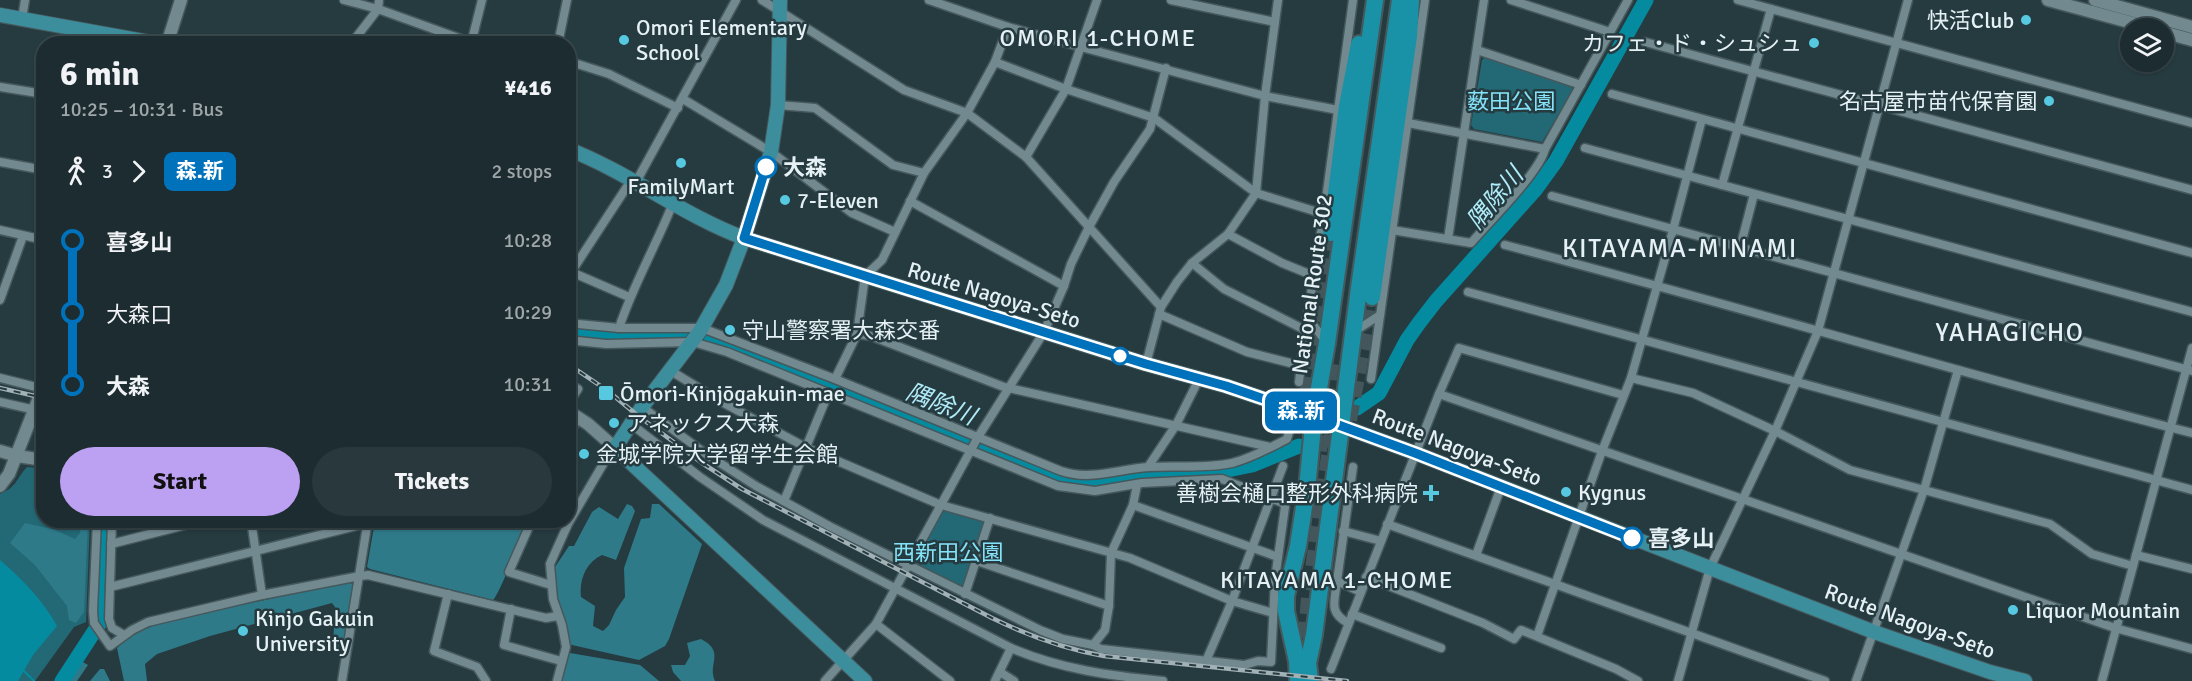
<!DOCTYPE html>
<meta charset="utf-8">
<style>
body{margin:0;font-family:Signika,"Noto Sans JP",sans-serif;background:#29383c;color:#f1f3f6;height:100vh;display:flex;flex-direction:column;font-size:22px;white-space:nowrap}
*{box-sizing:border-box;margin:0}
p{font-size:20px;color:#a0a7ab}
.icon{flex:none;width:33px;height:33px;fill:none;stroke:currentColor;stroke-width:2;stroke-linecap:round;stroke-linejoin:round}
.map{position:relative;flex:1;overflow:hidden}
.sheet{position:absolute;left:36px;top:36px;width:540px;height:492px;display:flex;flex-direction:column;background:#1c2c30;border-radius:24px;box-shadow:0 2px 4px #0004,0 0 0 2px #3a484c}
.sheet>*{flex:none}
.badge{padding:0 12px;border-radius:9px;font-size:21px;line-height:39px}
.buttons{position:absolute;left:2120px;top:18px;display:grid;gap:12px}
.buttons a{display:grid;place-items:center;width:54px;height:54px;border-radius:50%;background:#1c2c30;box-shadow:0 2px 4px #0004,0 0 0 2px #3a484c;font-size:30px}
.map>.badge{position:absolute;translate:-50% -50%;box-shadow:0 0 0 3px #fff}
.legs{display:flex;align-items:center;gap:9px;height:66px;padding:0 24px;font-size:20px}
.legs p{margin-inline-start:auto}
.head{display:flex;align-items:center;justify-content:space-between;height:102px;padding:0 24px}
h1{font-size:33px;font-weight:800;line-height:45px}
.action{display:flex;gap:12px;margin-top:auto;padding:12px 24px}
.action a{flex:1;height:69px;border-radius:36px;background:#bca0f2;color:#111;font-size:24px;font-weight:800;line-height:69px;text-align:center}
.action a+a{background:#29383c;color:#f1f3f6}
ul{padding:0 24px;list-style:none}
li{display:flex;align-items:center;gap:21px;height:72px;font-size:22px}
li i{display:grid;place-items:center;width:9px;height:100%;margin:0 8px;background:currentColor}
li i::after{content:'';width:15px;height:15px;margin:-8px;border:4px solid;border-radius:50%;background:#1c2c30}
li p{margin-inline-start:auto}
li:first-child i{background:linear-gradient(#0000 50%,currentColor 0)}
li:last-child i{background:linear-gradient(currentColor 50%,#0000 0)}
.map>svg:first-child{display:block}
.green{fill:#236875}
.forest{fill:#2f7a89}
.water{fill:#058ba0}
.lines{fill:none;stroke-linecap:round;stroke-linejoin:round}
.stream{stroke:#058ba0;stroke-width:2}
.river{stroke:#058ba0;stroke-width:15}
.highway-tunnel{stroke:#43565b;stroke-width:16;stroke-dasharray:16 8;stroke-linecap:butt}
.street-casing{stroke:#45585c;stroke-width:11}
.secondary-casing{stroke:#45585c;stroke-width:15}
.primary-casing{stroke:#45585c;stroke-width:16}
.highway-casing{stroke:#45585c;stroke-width:20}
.street{stroke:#72898f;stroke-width:8}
.secondary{stroke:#72898f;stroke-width:12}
.primary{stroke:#3d8e9d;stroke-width:14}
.highway{stroke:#1992a7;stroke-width:16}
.rail-casing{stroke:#a2b1b5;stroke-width:4.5}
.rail{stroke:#263b40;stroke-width:2;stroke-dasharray:7;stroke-linecap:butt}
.line-1-casing{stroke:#fff;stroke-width:14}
.line-1{stroke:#0072bc;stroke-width:9}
.poi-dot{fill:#56c9e1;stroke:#263b40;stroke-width:2}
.stop-1-dot{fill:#fff;stroke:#0072bc;stroke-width:3}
.labels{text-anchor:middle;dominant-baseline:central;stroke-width:5;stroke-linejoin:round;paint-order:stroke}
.poi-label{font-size:22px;fill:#e5f1f4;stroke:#263b40;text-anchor:start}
.park-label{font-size:22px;fill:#85e3f9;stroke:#263b40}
.stop-label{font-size:22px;font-weight:bold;fill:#e5f1f4;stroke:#263b40;text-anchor:start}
.street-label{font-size:22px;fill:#e5f1f4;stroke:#263b40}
.neighbourhood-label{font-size:24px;letter-spacing:1.5px;fill:#e5f1f4;stroke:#263b40}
.water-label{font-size:24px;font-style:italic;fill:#b1ecfa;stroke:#263b40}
.quarter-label{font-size:26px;letter-spacing:1.5px;fill:#e5f1f4;stroke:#263b40}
</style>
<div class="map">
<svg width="2192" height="681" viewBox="0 0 2192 681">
<rect width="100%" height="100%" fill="#263b40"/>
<!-- green -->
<g class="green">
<path d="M1485,57L1571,86L1573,90L1542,142L1474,129L1471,125L1482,60Z"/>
<path d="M27,467L43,468L44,520L90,521L86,622L74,627L35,681H0V494C18,486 15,480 27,467Z"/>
<path d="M945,510L983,520L984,524L963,586L960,587L916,564L915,560L942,512Z"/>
</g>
<!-- forest -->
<g class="forest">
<path d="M627,504L632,506L635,511L616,560L602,555C586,562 579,580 581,597L595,606L593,626L603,631L609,625L616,610L625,597L624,568L641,519L650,518L652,504H659L702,544L669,639L665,646L639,660L572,645L566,642L556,596L555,567L569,546H574L592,512L599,507L618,519Z"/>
<path d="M81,521H88L84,612L76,623L69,620L67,606L35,565L10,543L25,523L55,530L75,539L80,533Z"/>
<path d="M375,521H462L474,526L480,523L481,521H529C523,533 499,595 493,600L370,569L367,567Z"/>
<path d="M349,582L354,585L343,650L338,651L333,647L335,607L332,603L210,636L157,654L145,664L147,681H124L117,648L133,634L165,621Z"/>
<path d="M701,639C726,652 707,664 715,681H681L673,672L671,665H685L690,656L687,643Z"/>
<path d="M570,653L640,665L659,681H559L565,655Z"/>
<path d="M81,661L88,665L77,681H65Z"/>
<path d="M100,669H104L110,681H90Z"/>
</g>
<!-- water -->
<path class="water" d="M0,560C22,579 43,600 57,626L33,655L18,681H0Z"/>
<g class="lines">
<!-- stream -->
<path class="stream" d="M22,669L34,681"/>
<!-- river -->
<g class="river">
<path d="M568,329L603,335L692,334L728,342L860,398L1071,481H1102L1170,473H1213L1252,465L1299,446"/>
<path d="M1357,408L1379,393L1407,340L1419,323L1436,301L1535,190L1556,161L1646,0"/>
<path d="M62,681L101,621L105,520"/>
</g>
<!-- highway-tunnel -->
<g class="highway-tunnel">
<path d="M1310,417L1308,382L1331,233"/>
<path d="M1349,420L1372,297"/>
<path d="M1319,451L1332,357"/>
<path d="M1304,662L1309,597L1332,435"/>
</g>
<!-- street casing -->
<g class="street-casing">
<g id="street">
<path d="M344,0L378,9L475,44"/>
<path d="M762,0L904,90L967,113L1026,157L1161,307"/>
<path d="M929,0L1008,27L1081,47L1265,96L1338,110"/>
<path d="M1171,0L1275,22"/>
<path d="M1511,0L1610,32"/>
<path d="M1738,0L2192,123"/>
<path d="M22,19L25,0"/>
<path d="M1645,42L2192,190"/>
<path d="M351,44L378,9L379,0"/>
<path d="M471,44L482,0"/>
<path d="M558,44L567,0"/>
<path d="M1477,50L1581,85"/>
<path d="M568,61L609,74L678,108"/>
<path d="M995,62L1066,89L1154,118L1256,193L1324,214"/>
<path d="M0,87L44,94"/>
<path d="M1612,94L2192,253"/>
<path d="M683,99L771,152L852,213L895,232"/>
<path d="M778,105L815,108L893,165L924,173"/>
<path d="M1408,123L1545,149L1628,0"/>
<path d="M1585,148L2192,312"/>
<path d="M1026,157L1066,89L1097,0"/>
<path d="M0,162L44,170"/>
<path d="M636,182L736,0"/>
<path d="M1722,185L1771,9"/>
<path d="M1552,196L2192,371"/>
<path d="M910,201L1064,286"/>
<path d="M0,230L44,240"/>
<path d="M1392,230L1471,243C1488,223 1540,172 1545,149"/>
<path d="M1228,234L1282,263L1314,276"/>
<path d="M1448,239L1484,0"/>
<path d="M1505,245C1735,305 1962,374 2192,433"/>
<path d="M1740,248L1754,194"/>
<path d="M1192,263L1224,289L1305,330"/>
<path d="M569,271L629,297"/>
<path d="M568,277L632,179"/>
<path d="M1468,292L2192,490"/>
<path d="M0,300L23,236"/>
<path d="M1159,314L1247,352L1302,366"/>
<path d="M1307,317L1327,343"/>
<path d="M568,323L619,328H702L835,379L1061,471C1090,481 1119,469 1148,467C1176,465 1205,469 1232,463C1252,458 1269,448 1287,439L1289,432L1290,408"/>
<path d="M619,328C633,285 656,246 673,203"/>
<path d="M1355,331L1380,315"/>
<path d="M857,334L871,336L1004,387L1270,447"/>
<path d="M568,340L606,344L693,342L727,352L1058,486L1095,491L1142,483L1222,479L1283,503L1285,507L1275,579L1271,662L1258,661L1244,665L1101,649L1093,645L1063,639L1040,630L831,527L756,486L706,454L642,407"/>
<path d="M1146,364L1161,307L1177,282L1192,263L1228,234L1256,193L1265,96L1278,0"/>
<path d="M671,371L720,401L807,448L941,505L1130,558L1232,601L1273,613"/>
<path d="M0,378L44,389"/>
<path d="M1631,378L1693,393L1775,431L1850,470L2050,524L2092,554L2133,566"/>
<path d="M835,379L857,334L865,276L882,260L924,173L967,113L995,62L1008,27"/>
<path d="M1371,379L1425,0"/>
<path d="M1299,382L1305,330L1324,214L1353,0"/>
<path d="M568,383L578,389L568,404"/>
<path d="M1439,394L2115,628L2192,649"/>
<path d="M0,402L44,412"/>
<path d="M631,424L700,477L763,520L1011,648C1060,669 1111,676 1163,681"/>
<path d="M568,438L578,417"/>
<path d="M1148,467L1176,425L1199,379"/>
<path d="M1353,467L1337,581L1361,592"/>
<path d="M784,501L828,394"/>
<path d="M1133,505L1278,557"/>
<path d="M97,520L93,611L94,623L110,646L132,630L148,622L262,595L360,576L368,575L546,618L558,616"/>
<path d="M112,520L109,619L112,628L124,635"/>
<path d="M251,520L262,595"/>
<path d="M532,520L509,572L551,585"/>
<path d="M1387,524L1825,681"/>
<path d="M1343,531L1381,541"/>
<path d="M111,544L205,520"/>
<path d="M1476,555L1501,487"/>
<path d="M2136,555L2192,569"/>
<path d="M977,561L1109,606"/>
<path d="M1366,577L1483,623L1514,639L1521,630L1616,669L1638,681"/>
<path d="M1337,581C1335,601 1328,612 1348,623"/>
<path d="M110,587L368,523"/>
<path d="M448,594L434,651L477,667L486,681"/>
<path d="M965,594L990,518"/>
<path d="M511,609L504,645L561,661"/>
<path d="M1352,614L1441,648"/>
<path d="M876,624L950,681"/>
<path d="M1537,636L1602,451L1631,378L1673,230L1702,119"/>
<path d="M1093,645L1105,630L1109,606L1111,553L1133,505L1137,485"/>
<path d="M1206,661L1232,601L1283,466"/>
<path d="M1331,669L1439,394L1459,348L1623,395"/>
<path d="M1000,672L1014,681"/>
<path d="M342,681L368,520"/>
<path d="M557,681L566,647L562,625L553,599L550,564L568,524L609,454L615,448"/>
<path d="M825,681L876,624L978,437L1044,332L1064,286L1071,264L1089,227L1114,182L1150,129L1166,68"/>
<path d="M995,681L1011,648"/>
<path d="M1678,681L1710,568L1775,431L1818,331L1908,0"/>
<path d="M1856,681L1924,490L1958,370"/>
<path d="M2102,681L2192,348"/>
</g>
</g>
<!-- secondary casing -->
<g class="secondary-casing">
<g id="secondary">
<path d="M2048,0L2151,28"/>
<path d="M2095,0L2192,27"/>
<path d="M2163,32L2192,40"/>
<path d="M167,44L181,0"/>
<path d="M568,411L588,424L615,448"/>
<path d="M0,451L17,456L44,460"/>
<path d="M0,486L9,474L44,385"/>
</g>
</g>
<!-- primary casing -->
<g class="primary-casing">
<g id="primary">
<path d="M780,0L778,105L771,152L744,238L726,285L700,331L642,407L615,448L865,681"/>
<path d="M0,15L160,44"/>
<path d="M568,149C630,173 682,215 744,238L1146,364L1226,386L1314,416L1415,453L1874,632L1990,672L2025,681"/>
</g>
</g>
<!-- highway casing -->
<g class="highway-casing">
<g id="highway">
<path d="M1331,233L1347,106L1359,44"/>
<path d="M1372,297L1409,36L1411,0"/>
<path d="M1298,681L1297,661L1286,611V596L1298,546L1307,488L1314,416L1327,343L1375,0"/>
<path d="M1310,681L1308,663L1314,635L1359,288L1400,0"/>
</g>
</g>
<!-- street -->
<use href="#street" class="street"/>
<!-- secondary -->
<use href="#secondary" class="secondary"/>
<!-- primary -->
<use href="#primary" class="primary"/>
<!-- highway -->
<use href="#highway" class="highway"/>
<!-- rail casing -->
<g class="rail-casing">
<g id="rail">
<path d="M568,364L608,391L637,415L702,463L742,489L992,618C1029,636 1064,649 1104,656L1347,681"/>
<path d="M0,388L44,398"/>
</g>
</g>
<!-- rail -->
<use href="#rail" class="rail"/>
</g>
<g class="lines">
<!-- line-1 casing -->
<g class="line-1-casing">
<path id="line-1" d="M766,167L744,238L1146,364L1226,386L1314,416L1415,453L1632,538"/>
</g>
<!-- line-1 -->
<use href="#line-1" class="line-1"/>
</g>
<!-- markers -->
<g class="poi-dot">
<circle cx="2026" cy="20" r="6"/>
<circle cx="624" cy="40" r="6"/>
<circle cx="1814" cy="43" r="6"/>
<circle cx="2049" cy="101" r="6"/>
<circle cx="681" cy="163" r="6"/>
<circle cx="785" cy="200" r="6"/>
<circle cx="730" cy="330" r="6"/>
<rect x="598" y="385" width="16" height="16" rx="3"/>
<circle cx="614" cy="423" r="6"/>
<circle cx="584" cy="454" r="6"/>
<circle cx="1566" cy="492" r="6"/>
<path d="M1428 484h6v6h6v6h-6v6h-6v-6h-6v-6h6z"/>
<circle cx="2013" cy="610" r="6"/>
<circle cx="243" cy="631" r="6"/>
</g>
<g class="stop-1-dot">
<circle cx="766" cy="167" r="10"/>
<circle cx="1120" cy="356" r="8"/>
<circle cx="1632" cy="538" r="10"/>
</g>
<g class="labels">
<!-- poi labels -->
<g class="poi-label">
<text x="2014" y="20" text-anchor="end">快活Club</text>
<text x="636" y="27">Omori Elementary<tspan x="636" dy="25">School</tspan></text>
<text x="1802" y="43" text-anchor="end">カフェ・ド・シュシュ</text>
<text x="2037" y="101" text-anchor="end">名古屋市苗代保育園</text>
<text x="681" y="186" text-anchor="middle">FamilyMart</text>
<text x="797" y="200">7-Eleven</text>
<text x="742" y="330">守山警察署大森交番</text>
<text x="620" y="393">Ōmori-Kinjōgakuin-mae</text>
<text x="626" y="423">アネックス大森</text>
<text x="596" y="454">金城学院大学留学生会館</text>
<text x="1578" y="492">Kygnus</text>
<text x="1418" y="493" text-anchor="end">善樹会樋口整形外科病院</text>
<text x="2025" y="610">Liquor Mountain</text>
<text x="255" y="618">Kinjo Gakuin<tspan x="255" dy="25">University</tspan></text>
</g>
<!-- park labels -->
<g class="park-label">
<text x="1511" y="101">薮田公園</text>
<text x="948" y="552">西新田公園</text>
</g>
<!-- stop labels -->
<g class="stop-label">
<text x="783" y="167">大森</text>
<text x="1648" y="538">喜多山</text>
</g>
<!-- street labels -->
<g class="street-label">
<text transform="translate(1312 284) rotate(-82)">National Route 302</text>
<text transform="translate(994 295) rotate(17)">Route Nagoya-Seto</text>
<text transform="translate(1457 447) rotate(21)">Route Nagoya-Seto</text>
<text transform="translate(1910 621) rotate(20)">Route Nagoya-Seto</text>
</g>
<!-- neighbourhood labels -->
<g class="neighbourhood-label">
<text x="1098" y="38">OMORI 1-CHOME</text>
<text x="1337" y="580">KITAYAMA 1-CHOME</text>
</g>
<!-- water labels -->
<g class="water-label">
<text transform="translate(1495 198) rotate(-50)">隅除川</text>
<text transform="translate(941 404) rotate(22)">隅除川</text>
</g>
<!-- quarter labels -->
<g class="quarter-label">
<text x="1680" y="249">KITAYAMA-MINAMI</text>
<text x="2010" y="333">YAHAGICHO</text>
</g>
</g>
</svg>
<div class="buttons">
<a><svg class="icon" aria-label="layers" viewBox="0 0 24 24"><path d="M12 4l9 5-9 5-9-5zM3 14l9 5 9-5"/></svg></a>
</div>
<b class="badge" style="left:1301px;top:411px;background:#0072bc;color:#fff">森.新</b>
<section class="sheet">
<div class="head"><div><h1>6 min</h1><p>10:25 – 10:31 · Bus</p></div><b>¥416</b></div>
<div class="legs"><svg class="icon" aria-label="walk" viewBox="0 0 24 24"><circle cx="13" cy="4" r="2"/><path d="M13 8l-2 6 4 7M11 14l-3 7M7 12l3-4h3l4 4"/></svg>3<svg class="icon" aria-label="forward" viewBox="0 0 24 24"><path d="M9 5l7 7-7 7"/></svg><b class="badge" style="background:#0072bc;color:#fff">森.新</b><p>2 stops</p></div>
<ul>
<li><i style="color:#0072bc"></i><b>喜多山</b><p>10:28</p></li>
<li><i style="color:#0072bc"></i><span>大森口</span><p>10:29</p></li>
<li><i style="color:#0072bc"></i><b>大森</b><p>10:31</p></li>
</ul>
<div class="action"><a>Start</a><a>Tickets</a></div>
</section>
</div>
